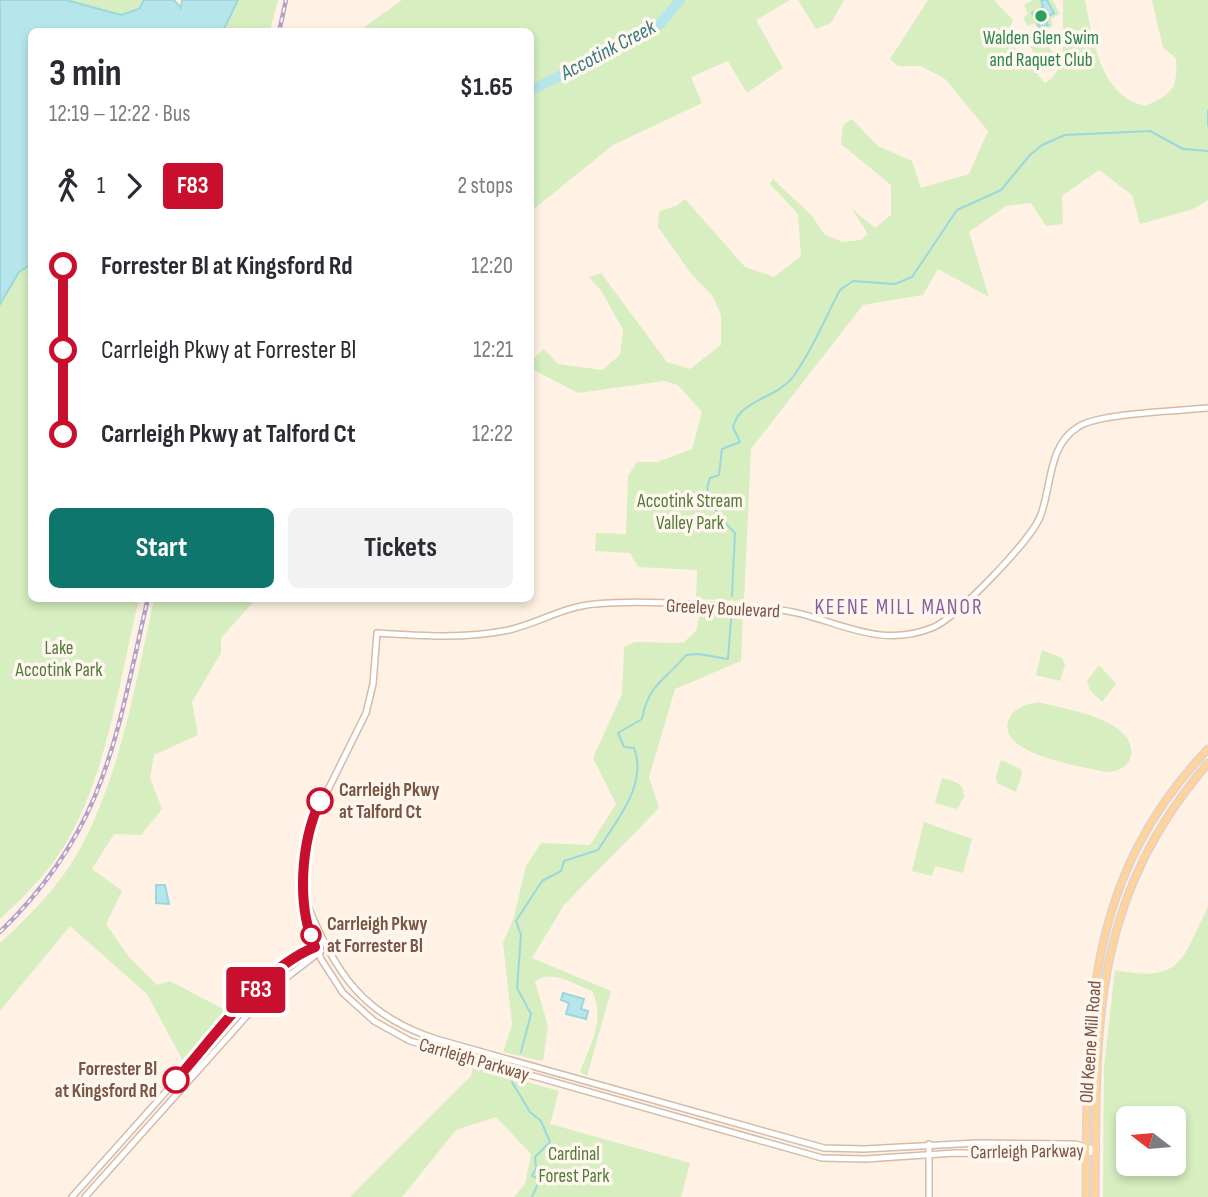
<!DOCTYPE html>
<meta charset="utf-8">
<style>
body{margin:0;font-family:"Sofia Sans Condensed",sans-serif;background:#f2f2f3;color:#2b2b33;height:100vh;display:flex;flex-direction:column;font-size:26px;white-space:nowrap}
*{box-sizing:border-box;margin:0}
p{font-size:23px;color:#7c7c81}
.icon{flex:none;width:38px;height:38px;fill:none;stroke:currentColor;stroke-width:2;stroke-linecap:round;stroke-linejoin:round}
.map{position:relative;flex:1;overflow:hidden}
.drawer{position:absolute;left:28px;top:28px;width:506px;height:574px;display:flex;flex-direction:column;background:#fff;border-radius:10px;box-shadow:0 4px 10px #0003}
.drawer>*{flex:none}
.badge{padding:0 14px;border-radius:5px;font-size:24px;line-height:46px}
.needle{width:46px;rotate:286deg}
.buttons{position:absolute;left:1116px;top:1106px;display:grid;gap:14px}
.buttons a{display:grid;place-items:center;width:70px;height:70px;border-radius:10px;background:#fff;box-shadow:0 4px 10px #0003;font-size:35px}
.map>.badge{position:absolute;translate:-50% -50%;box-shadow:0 0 0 4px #fff}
.legs{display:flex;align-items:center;gap:10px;height:77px;padding:0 21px;font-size:23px}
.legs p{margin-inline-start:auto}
.summary{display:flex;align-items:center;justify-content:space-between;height:119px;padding:0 21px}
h1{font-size:38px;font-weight:700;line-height:52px}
.action{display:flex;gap:14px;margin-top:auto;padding:14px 21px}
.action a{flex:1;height:80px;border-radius:10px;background:#0f766e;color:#fff;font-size:28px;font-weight:700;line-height:80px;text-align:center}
.action a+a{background:#f2f2f3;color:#2b2b33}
ul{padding:0 21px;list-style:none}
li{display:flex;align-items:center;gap:24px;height:84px;font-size:26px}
li i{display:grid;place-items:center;width:10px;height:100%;margin:0 9px;background:currentColor}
li i::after{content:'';width:18px;height:18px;margin:-9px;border:5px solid;border-radius:50%;background:#fff}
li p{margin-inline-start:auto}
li:first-child i{background:linear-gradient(#0000 50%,currentColor 0)}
li:last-child i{background:linear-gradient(currentColor 50%,#0000 0)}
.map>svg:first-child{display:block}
.green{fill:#d6eec0;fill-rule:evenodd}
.water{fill:#b6e6eb;stroke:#9bd8de;stroke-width:2}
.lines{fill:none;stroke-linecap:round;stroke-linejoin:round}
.stream{stroke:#9bd8de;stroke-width:2}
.river{stroke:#b6e6eb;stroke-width:10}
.tertiary-casing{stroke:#d4bbab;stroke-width:8}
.primary-casing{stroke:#dcd3cf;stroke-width:9}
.tertiary{stroke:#fff;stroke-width:5}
.primary{stroke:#ffd39b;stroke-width:6}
.rail-casing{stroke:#b4a1ca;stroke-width:4.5}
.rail{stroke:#fff7ed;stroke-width:2;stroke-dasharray:5;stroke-linecap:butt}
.line-1-casing{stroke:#fff;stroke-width:16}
.line-1{stroke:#c8102e;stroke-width:10}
.leisure-dot{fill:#2e9e5b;stroke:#fff7ed;stroke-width:2.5}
.stop-1-dot{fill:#fff;stroke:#c8102e;stroke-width:3.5}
.labels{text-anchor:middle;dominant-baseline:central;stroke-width:7;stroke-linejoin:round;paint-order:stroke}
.leisure-label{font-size:19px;fill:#27864d;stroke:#fff7ed}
.park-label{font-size:19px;fill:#527b3b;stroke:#fff7ed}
.street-label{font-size:19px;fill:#7a5546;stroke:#fff7ed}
.stop-label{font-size:19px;font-weight:bold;fill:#7a5546;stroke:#fff7ed;text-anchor:start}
.water-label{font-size:21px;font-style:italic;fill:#387a82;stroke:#fff7ed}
.neighbourhood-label{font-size:21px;letter-spacing:2px;fill:#86619e;stroke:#fff7ed}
</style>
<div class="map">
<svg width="1208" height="1197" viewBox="0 0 1208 1197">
<rect width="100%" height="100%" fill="#fff2e4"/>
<!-- green -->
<g class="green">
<path d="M0,0H175L181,8L182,0H278L270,31L32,32V598L139,599C118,684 104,800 48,869C34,887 16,904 0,919Z"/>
<path d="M402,0H790L756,20L783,68L747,93L728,61L691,77L702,103L613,145L530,212V32L359,31Z"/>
<path d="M798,0H844L831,23L816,29Z"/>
<path d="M928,0H994L1013,20L1006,37L1037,74L1032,65L1037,60L1044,69L1038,75L1045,83C1071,68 1061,27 1063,0H1085C1093,39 1099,95 1145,106C1172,94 1178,89 1176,58L1163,48L1152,0H1208V200L1193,209L1140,224L1132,195L1099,170L1062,196L1063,224L1046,226L1031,203L1006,206L969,232L989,297L938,269L923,295L863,305L751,449L744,601L696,599L697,570L638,567L630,553L595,551L596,533L626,534L628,476L637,462H657L692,449L702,412L678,385L664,381L578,393L530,368V362L544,349L558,364L602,370L620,355L623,330L602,292L589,277L601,273L667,362L690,369L721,345V315L712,295L692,275L658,227L659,211L676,206L685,199L745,267L774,277L801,256L798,214L770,184L773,179L812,216L824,234L842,242L861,240L868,234L852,209L875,228L891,215V185L841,144L843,125L852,119L878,146L912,161L921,188L969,174L988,131L945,79L921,66H898L890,59Z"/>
<path d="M1033,0H1053L1060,14L1051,19L1053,26L1040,33L1034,23L1028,26L1023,18L1028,14L1024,5Z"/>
<path d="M1041,37L1057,58L1046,67L1030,47Z"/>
<path d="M154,599H256L221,638V653L192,702L198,735L154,755L150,778L162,809L141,835L114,834L92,869L122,891L106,924L129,957L157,985L170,981L227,1011L183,1061L147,994L70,926L0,1011V943C30,916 64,881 82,845C122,769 136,681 154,599Z"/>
<path d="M700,613L743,614L741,661L675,689L649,777L659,808L564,905L532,958L611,991L587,1076L580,1072C590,1046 606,1018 592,991C574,984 551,968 535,982L548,1026L543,1061L503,1052L512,1025L503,943L514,917L526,866L541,843L590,845L616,804L593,758L622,694L624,647L635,642L683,643L696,631Z"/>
<path d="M1042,650L1062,658L1065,665L1060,681L1036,675Z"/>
<path d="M1099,665L1116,684L1102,702L1090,690L1087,681Z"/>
<path d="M1038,702C1063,709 1138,719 1131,756C1128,768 1116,772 1105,772C1082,766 999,755 1008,722C1012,708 1025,705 1038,702Z"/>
<path d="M1001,760L1021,769L1022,773L1016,792L997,783L996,777Z"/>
<path d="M942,778C954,781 964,782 964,797L957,809L935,803Z"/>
<path d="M924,822L972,839L963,873L935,866L932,876L912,871Z"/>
<path d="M1208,907V1197H1103L1104,1067L1115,970C1183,984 1182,958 1208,907ZM1129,1118H1174V1164H1129Z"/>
<path d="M473,1067L559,1091L550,1124L690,1163L681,1197H514L525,1184L531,1154L496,1117L456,1130L402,1197H350L471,1076Z"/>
</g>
<!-- water -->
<g class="water">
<path d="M0,0H66L121,15L139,9L144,0H174L181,8L182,0H238L223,31L32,32L31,264L19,272L0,304Z"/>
<path d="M1041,0H1047L1054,13L1044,18L1048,25L1040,28L1032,13L1043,7Z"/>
<path d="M156,885H165L169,904L156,903Z"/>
<path d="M563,993L584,999L581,1009L588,1011L586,1019L566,1014L569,1003L561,1000Z"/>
</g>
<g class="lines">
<!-- stream -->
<g class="stream">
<path d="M1208,111V126"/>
<path d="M732,596L735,533L719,517L707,488L710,478L719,475L722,449L740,442L733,427C740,399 776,399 793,377C812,351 825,318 840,290L853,281L895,284L912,277L957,210L1001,190L1030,155L1042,145L1065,135L1150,131L1183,149L1208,151"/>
<path d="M521,1052L531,1014L517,988L521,935L516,921L542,881L561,871L564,861L598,850C617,820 648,784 634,748L624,747L618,733L642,719C648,684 666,680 686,655L699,654L728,659L731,619"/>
<path d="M512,1082L530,1112L541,1121L550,1142L535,1157L536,1168L532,1176L540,1179L532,1197"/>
</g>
<!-- river -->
<path class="river" d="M530,91L659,25L680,0"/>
<!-- tertiary casing -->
<g class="tertiary-casing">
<g id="tertiary">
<path d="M307,904C336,973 362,1015 436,1039L824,1148L864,1149L977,1143L1075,1144L1096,1150"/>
<path d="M929,1144V1197"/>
<path d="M1096,1150L1086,1154L955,1153L865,1159L822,1158L410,1041L374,1021L343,993L321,959L306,917L304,865L309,828L366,713L373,684L377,633C421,636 465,639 509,630C538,623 566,606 595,604C647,599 716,606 770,609C828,612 873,653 934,627C957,617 1031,540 1040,517C1052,488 1047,446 1078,427C1099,413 1179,411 1208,408"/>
<path d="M72,1197L262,984L283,965L318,947"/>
<path d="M85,1197L269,991L321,951"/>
</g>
</g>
<!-- primary casing -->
<g class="primary-casing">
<g id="primary">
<path d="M1086,1197C1087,1027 1081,882 1208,749"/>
<path d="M1095,1197C1097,1026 1089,903 1208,763"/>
</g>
</g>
<!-- tertiary -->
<use href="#tertiary" class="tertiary"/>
<!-- primary -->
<use href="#primary" class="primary"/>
<!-- rail casing -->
<g class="rail-casing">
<g id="rail">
<path d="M279,32L286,0"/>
<path d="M0,932C107,828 116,736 148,598"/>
</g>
</g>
<!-- rail -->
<use href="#rail" class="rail"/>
</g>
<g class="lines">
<!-- line-1 casing -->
<g class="line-1-casing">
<path id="line-1" d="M176,1080C215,1036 261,969 315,947C296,905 301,842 320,801"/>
</g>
<!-- line-1 -->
<use href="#line-1" class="line-1"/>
</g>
<!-- markers -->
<circle class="leisure-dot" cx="1041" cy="16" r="7"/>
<g class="stop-1-dot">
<circle cx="320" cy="801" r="12"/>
<circle cx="311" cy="935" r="9"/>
<circle cx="176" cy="1080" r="12"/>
</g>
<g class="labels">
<!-- leisure labels -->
<g class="leisure-label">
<text x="1041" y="38">Walden Glen Swim<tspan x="1041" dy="22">and Raquet Club</tspan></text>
</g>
<!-- park labels -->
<g class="park-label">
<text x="690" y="501">Accotink Stream<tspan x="690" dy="22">Valley Park</tspan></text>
<text x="59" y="648">Lake<tspan x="59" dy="22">Accotink Park</tspan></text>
<text x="574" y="1154">Cardinal<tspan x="574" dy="22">Forest Park</tspan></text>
</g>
<!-- street labels -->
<g class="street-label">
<text transform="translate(723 609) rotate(3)">Greeley Boulevard</text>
<text transform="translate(1091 1042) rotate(-86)">Old Keene Mill Road</text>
<text transform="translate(474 1060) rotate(16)">Carrleigh Parkway</text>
<text transform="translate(1027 1152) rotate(-1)">Carrleigh Parkway</text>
</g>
<!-- stop labels -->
<g class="stop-label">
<text x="339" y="790">Carrleigh Pkwy<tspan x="339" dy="22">at Talford Ct</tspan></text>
<text x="327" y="924">Carrleigh Pkwy<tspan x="327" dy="22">at Forrester Bl</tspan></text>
<text x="157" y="1069" text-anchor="end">Forrester Bl<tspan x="157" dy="22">at Kingsford Rd</tspan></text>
</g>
<!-- water labels -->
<g class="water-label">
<text transform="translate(608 50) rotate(-28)">Accotink Creek</text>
</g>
<!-- neighbourhood labels -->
<g class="neighbourhood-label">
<text x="899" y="607">KEENE MILL MANOR</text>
</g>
</g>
</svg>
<div class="buttons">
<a><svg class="needle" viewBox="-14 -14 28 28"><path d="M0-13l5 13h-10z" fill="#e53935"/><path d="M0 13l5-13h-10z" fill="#7c7c81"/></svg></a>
</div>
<b class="badge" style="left:256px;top:990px;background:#c8102e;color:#fff">F83</b>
<section class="drawer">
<div class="summary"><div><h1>3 min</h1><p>12:19 – 12:22 · Bus</p></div><b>$1.65</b></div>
<div class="legs"><svg class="icon" aria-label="walk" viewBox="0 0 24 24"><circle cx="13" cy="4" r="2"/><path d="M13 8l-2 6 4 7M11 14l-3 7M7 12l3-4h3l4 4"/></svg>1<svg class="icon" aria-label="forward" viewBox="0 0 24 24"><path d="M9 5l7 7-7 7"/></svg><b class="badge" style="background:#c8102e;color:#fff">F83</b><p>2 stops</p></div>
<ul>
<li><i style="color:#c8102e"></i><b>Forrester Bl at Kingsford Rd</b><p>12:20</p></li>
<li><i style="color:#c8102e"></i><span>Carrleigh Pkwy at Forrester Bl</span><p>12:21</p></li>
<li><i style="color:#c8102e"></i><b>Carrleigh Pkwy at Talford Ct</b><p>12:22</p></li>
</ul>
<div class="action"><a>Start</a><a>Tickets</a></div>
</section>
</div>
